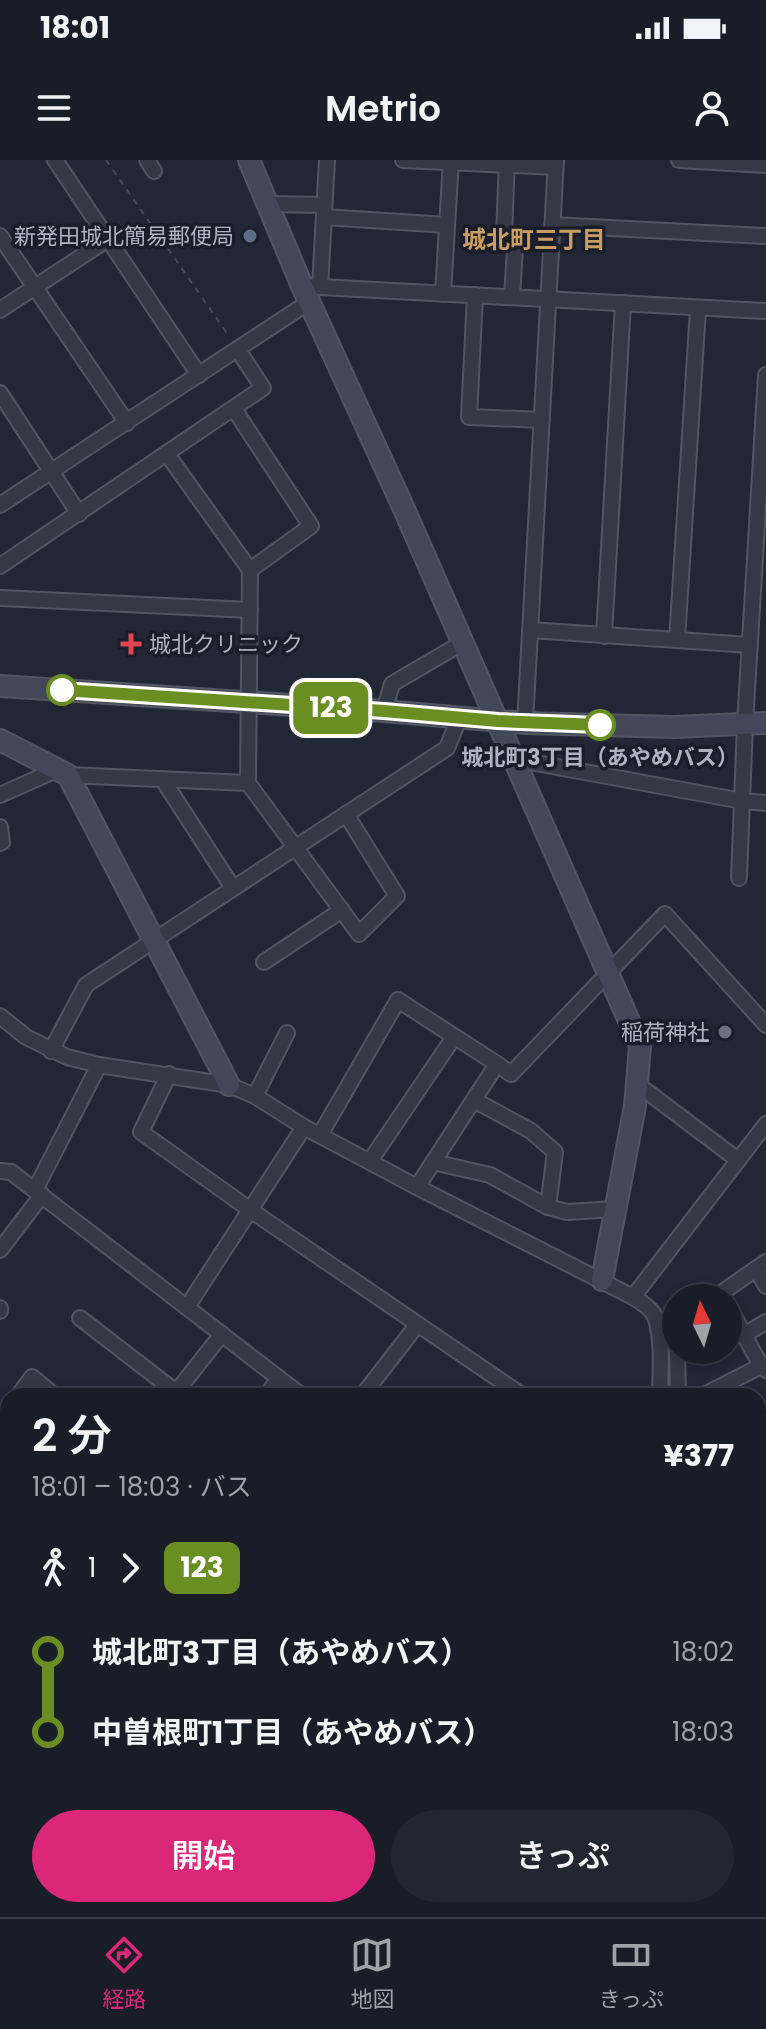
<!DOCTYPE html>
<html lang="ja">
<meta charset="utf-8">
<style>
body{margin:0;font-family:Poppins,"Noto Sans JP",sans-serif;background:#222630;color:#f1f3f6;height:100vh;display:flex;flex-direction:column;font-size:30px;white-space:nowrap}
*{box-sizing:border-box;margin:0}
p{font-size:26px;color:#9fa2a8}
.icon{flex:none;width:44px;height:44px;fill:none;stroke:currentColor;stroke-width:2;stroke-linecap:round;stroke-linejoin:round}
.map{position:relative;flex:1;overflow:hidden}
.sheet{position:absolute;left:0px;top:1228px;width:766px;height:530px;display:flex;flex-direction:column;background:#191d28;border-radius:24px 24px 0 0;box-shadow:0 4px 12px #0003,0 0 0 2px #373b45}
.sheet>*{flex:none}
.badge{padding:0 16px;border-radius:12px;font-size:28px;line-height:52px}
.needle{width:52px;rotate:355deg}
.tools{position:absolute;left:662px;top:1124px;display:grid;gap:16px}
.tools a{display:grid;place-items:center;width:80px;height:80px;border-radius:50%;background:#191d28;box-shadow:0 4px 12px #0003,0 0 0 2px #373b45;font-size:40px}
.map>.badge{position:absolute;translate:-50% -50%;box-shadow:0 0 0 4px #fff}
.legs{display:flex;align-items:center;gap:12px;height:88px;padding:0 32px;font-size:26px}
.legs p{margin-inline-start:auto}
.summary{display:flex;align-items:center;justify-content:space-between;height:136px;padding:0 32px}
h1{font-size:44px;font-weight:600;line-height:60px}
.button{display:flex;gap:16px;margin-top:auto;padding:16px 32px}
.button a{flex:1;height:92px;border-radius:48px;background:#db2777;color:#fff;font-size:32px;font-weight:600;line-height:92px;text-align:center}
.button a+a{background:#222630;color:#f1f3f6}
ul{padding:0 32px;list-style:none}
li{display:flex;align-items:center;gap:28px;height:80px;font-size:30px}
li i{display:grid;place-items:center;width:12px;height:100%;margin:0 10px;background:currentColor}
li i::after{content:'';width:20px;height:20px;margin:-10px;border:6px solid;border-radius:50%;background:#191d28}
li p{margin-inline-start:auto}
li:first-child i{background:linear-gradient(#0000 50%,currentColor 0)}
li:last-child i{background:linear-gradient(currentColor 50%,#0000 0)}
.status{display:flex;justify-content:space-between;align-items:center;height:56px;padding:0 40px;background:#191d28;direction:ltr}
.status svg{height:22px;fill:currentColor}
header{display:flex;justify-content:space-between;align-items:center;height:104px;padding:0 32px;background:#191d28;font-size:36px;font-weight:600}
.dock{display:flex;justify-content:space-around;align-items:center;height:112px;border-top:2px solid #373b45;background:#191d28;font-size:22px;color:#9fa2a8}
.dock a{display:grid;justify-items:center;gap:4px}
.dock .selected{color:#db2777}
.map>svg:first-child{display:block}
.building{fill:#3f4656;stroke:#1c202c;stroke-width:2}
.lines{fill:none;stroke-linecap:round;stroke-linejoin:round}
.lane-casing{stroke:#525663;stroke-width:11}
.street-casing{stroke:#525663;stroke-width:18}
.secondary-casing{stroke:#525663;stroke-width:24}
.path{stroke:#425055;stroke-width:2;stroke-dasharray:6 6;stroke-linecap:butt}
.lane{stroke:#343946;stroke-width:7}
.street{stroke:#343946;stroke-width:14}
.secondary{stroke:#434858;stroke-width:20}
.line-1-casing{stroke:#fff;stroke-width:18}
.line-1{stroke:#6b8e23;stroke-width:12}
.service-dot{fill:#5c6f8a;stroke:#1a1e2a;stroke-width:3}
.health-dot{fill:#e0444e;stroke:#1a1e2a;stroke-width:3}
.stop-1-dot{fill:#fff;stroke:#6b8e23;stroke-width:4}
.worship-dot{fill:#6b7280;stroke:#1a1e2a;stroke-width:3}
.labels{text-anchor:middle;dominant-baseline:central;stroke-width:7;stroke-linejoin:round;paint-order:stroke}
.poi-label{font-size:22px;fill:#aeb3c2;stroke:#1a1e2a;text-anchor:end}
.stop-label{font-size:22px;font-weight:bold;fill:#aeb3c2;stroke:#1a1e2a}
.neighbourhood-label{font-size:24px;font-weight:bold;fill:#ca9e62;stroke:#1a1e2a}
</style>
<div class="status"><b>18:01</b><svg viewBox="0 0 49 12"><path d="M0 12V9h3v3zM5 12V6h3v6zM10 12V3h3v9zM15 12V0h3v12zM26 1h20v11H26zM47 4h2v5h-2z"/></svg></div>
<header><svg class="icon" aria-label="menu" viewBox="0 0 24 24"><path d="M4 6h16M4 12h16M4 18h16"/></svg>Metrio<svg class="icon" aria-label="person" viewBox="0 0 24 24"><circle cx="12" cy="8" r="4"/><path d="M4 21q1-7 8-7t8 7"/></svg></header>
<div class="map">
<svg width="766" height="1757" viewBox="0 0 766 1757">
<rect width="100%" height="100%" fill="#212735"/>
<!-- building -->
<rect class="building" x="544" y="1750" width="101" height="7"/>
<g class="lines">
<!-- lane casing -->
<g class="lane-casing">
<path id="lane" d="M758,1484H766"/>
</g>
<!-- street casing -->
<g class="street-casing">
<g id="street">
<path d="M55,0L199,215"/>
<path d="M147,0L154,11"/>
<path d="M403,0L555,7"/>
<path d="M507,0L504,75L515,88L512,137"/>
<path d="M679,0L766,5"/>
<path d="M268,44L324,45"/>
<path d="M324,57L447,65"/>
<path d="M552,65L766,76"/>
<path d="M0,76L127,263"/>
<path d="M302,126L766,151"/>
<path d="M320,127L327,0"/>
<path d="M443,134L451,0"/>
<path d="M475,135L469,257L542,260"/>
<path d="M0,150L108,79"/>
<path d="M0,233L79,354"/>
<path d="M234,249L311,366L250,410L248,623L359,774L397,736L346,654"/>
<path d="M167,294L250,410"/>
<path d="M0,345L309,142"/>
<path d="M0,406L263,228L238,190"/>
<path d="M1,438L250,450"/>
<path d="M530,470L750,485"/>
<path d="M604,476L623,143"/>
<path d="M677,480L698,149"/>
<path d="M384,551L392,524L462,483"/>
<path d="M525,563L556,0"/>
<path d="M514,599L742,641L766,643"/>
<path d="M68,615L248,623"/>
<path d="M163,620L233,728"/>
<path d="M0,635L56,610"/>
<path d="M0,667L2,682L0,683"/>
<path d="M739,718L745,564L766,215"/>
<path d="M264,802L342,750"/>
<path d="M0,856L26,877L67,897L99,905L229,925L255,936L304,967L417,1027L633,1137C641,1142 648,1146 653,1153C664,1171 660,1214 660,1236"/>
<path d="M51,891L86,825L447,588L460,556"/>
<path d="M169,914L141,972L249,1049L523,1236"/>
<path d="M637,924L738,1000"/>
<path d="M255,936L287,873"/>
<path d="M474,940L531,971L555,992L548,1047"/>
<path d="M320,975L398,840L497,904"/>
<path d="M370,1001L454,877"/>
<path d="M433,1002L490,1015L548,1047L567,1052L616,1049"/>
<path d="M0,1011L11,1012L302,1236"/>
<path d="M417,1027L497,904L511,914L665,754L766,865"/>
<path d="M35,1030L99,905"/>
<path d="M0,1090L42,1035"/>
<path d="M756,1109L766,1126"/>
<path d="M633,1137L766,964"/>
<path d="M714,1138L766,1102"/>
<path d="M728,1145L761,1206L766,1210"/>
<path d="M187,1147L304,967"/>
<path d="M0,1148V1151"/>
<path d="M80,1158L176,1232"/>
<path d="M658,1169L676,1164"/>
<path d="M744,1175L766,1162"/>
<path d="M677,1190L678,1236"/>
<path d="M18,1236L32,1217L55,1236"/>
<path d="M173,1236L222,1174"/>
<path d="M266,1236L279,1218"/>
<path d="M362,1236L417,1165"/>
<path d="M702,1236L761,1206"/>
<path d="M0,1260L8,1249"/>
<path d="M758,1263L766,1259"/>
<path d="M0,1290L8,1296"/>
<path d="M0,1330L8,1321"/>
<path d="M0,1456L8,1445"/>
<path d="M0,1581L8,1571"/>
<path d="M0,1695L8,1685"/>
<path d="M758,1714L766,1715"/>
<path d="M225,1750L234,1757"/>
<path d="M680,1750V1757"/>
<path d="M44,1757L50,1750"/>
<path d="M140,1757L145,1750"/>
<path d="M285,1757L291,1750"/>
</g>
</g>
<!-- secondary casing -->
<g class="secondary-casing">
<g id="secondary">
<path d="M249,0L302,126L404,349L640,886L635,946L602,1120"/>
<path d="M0,526L384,551L525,563L674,567L766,563"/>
<path d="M0,580L68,615L229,925"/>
</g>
</g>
<!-- path -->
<path class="path" d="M106,0L229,176"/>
<!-- lane -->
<use href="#lane" class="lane"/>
<!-- street -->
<use href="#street" class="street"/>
<!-- secondary -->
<use href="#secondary" class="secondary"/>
</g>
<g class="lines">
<!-- line-1 casing -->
<g class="line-1-casing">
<path id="line-1" d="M62,530L384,551L498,561L600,565"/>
</g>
<!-- line-1 -->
<use href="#line-1" class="line-1"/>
</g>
<!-- markers -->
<circle class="service-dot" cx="250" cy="76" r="8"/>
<path class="health-dot" d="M127 472h8v8h8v8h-8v8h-8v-8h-8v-8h8z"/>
<g class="stop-1-dot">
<circle cx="62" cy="530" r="14"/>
<circle cx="600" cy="565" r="14"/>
</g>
<circle class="worship-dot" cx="725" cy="872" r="8"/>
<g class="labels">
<!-- poi labels -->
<g class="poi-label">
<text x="234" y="76">新発田城北簡易郵便局</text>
<text x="149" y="484" text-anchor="start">城北クリニック</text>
<text x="709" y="872">稲荷神社</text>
</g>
<!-- stop labels -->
<g class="stop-label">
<text x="600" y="597">城北町3丁目（あやめバス）</text>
</g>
<!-- neighbourhood labels -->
<g class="neighbourhood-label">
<text x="534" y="79">城北町三丁目</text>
</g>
</g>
</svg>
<div class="tools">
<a><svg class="needle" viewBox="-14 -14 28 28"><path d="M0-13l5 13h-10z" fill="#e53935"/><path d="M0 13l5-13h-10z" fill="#9fa2a8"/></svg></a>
</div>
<b class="badge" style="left:331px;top:548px;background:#6b8e23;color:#fff">123</b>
<section class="sheet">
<div class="summary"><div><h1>2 分</h1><p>18:01 – 18:03 · バス</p></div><b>¥377</b></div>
<div class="legs"><svg class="icon" aria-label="walk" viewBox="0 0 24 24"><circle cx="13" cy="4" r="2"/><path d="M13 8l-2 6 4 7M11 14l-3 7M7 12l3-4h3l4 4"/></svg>1<svg class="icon" aria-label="forward" viewBox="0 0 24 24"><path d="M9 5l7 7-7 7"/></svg><b class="badge" style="background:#6b8e23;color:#fff">123</b></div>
<ul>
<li><i style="color:#6b8e23"></i><b>城北町3丁目（あやめバス）</b><p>18:02</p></li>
<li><i style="color:#6b8e23"></i><b>中曽根町1丁目（あやめバス）</b><p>18:03</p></li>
</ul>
<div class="button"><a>開始</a><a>きっぷ</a></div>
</section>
</div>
<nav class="dock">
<a class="selected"><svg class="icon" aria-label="directions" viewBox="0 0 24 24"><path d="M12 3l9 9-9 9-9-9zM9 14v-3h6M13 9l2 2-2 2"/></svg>経路</a>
<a><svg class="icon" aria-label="map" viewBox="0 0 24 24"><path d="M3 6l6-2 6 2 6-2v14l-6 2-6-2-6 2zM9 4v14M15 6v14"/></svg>地図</a>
<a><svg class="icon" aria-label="tickets" viewBox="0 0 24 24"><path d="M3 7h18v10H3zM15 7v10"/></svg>きっぷ</a>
</nav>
